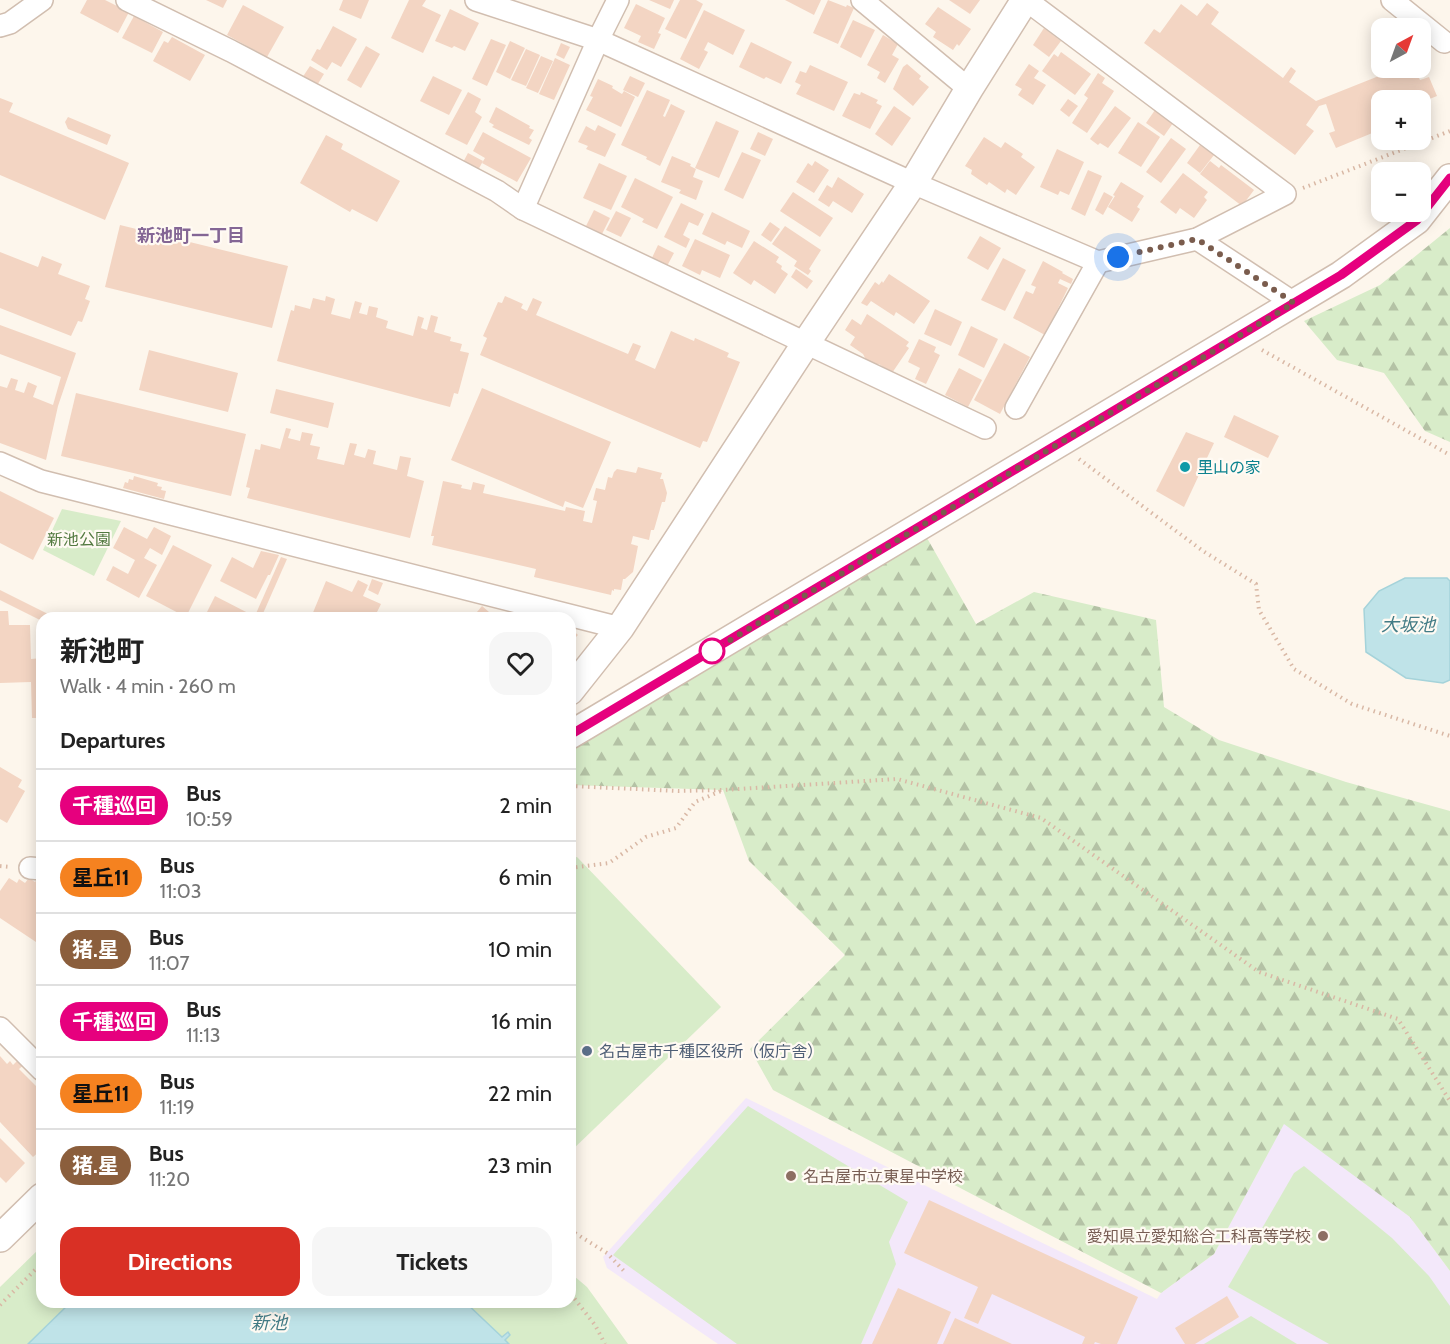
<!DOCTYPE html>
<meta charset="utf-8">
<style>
body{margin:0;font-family:Cabin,"Noto Sans JP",sans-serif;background:#f6f6f6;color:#222;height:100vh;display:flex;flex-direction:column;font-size:22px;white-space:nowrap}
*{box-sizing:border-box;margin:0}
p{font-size:20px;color:#767676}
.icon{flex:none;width:33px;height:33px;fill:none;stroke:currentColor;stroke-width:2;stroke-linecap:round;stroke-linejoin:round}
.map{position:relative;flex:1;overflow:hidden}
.drawer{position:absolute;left:36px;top:612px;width:540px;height:696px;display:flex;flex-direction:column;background:#fff;border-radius:18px;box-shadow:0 3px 15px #0003}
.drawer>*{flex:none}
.badge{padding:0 12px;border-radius:20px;font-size:21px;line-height:39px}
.needle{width:39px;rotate:41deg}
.buttons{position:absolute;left:1371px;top:18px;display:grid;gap:12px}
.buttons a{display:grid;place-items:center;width:60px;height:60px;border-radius:12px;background:#fff;box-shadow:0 3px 15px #0003;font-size:30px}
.you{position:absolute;width:30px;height:30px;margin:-15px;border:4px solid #fff;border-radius:50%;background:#1a73e8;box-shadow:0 0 0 9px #1a73e833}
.map>.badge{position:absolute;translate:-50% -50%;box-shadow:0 0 0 3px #fff}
h2{padding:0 24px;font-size:22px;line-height:54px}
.round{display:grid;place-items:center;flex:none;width:63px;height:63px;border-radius:18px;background:#f6f6f6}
.head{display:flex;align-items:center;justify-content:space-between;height:102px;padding:0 24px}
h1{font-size:28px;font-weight:700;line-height:45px}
.action{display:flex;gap:12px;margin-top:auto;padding:12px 24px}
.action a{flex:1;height:69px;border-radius:18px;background:#d93025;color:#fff;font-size:24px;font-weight:700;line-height:69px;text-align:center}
.action a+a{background:#f6f6f6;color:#222}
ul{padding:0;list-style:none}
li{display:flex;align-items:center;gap:18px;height:72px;padding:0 24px;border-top:2px solid #e0e0e0}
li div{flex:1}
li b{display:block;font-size:22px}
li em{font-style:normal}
li .badge{min-width:66px;font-weight:700;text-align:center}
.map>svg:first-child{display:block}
.education{fill:#f3e8fa}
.forest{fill:url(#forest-firs)}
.park{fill:#d8ecc9}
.water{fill:#bfe3e8;stroke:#a5d3da;stroke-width:1.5}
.building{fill:#f3d5c3}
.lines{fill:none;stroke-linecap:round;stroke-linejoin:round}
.minor-casing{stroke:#d1beb0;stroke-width:24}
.tertiary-casing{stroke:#d1beb0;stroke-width:30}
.path{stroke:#d9b8a5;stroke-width:4;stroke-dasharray:1.5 4.5;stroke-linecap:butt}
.minor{stroke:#fff;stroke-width:21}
.tertiary{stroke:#fff;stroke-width:27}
.line-casing{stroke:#fff;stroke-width:14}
.line{stroke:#e6007e;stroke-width:9}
.walk{stroke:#7a5c4d;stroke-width:6;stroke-dasharray:0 10.8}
.culture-dot{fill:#0f9aa8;stroke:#fffaf3;stroke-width:2}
.stop-dot{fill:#fff;stroke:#e6007e;stroke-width:3}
.service-dot{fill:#5c6f8a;stroke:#fffaf3;stroke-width:2}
.education-dot{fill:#8d6e63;stroke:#fffaf3;stroke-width:2}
.labels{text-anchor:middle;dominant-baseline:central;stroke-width:4.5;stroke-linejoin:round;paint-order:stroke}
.culture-label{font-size:16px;fill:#0d838f;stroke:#fffaf3;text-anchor:start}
.park-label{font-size:16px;fill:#537a41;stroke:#fffaf3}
.service-label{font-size:16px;fill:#4e5e75;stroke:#fffaf3;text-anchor:start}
.education-label{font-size:16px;fill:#785e54;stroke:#fffaf3;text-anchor:start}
.neighbourhood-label{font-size:18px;font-weight:bold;fill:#846695;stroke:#fffaf3}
.water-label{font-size:18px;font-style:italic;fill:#437c86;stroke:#fffaf3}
</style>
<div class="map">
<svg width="1450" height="1344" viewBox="0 0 1450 1344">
<defs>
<pattern id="forest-firs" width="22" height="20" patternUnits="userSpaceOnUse" patternTransform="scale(1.5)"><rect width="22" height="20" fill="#d8ecc9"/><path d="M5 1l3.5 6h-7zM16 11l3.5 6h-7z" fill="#b4c2a5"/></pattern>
</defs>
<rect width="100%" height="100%" fill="#fdf6ec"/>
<!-- education -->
<path class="education" d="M746,1098L1157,1299L1161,1293L1214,1254L1284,1123L1410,1217L1450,1271V1344H718L607,1268L603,1257Z"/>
<!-- forest -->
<g class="forest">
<path d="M1450,228V442L1425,431L1384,373L1337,360L1304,321L1380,285Z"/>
<path d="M923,531L976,624L1034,592L1156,620L1164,707L1219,740L1346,782L1450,811V1271L1410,1217L1284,1124L1214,1254L1161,1293L773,1090L750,1049L845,955L749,861L723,790L570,785V738Z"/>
</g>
<!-- park -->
<g class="park">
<path d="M62,509L121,521L94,576L43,550Z"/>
<path d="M577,857L721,1007L570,1152V858Z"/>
<path d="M748,1106L908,1202L889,1242L896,1264L861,1344H737L613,1255Z"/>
<path d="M1304,1166L1392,1238L1429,1276L1450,1306V1344H1329L1228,1287L1294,1173Z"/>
<path d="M42,1246V1302H570V1264L574,1276L587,1287L595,1298L628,1344H0V1287Z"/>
<path d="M1251,1316L1297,1344H1204Z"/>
</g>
<!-- water -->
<g class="water">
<path d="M1405,578H1447L1450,581V680L1443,683L1406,678L1366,652L1364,609L1379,591Z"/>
<path d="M71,1302H465L502,1337L508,1332L510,1335L505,1340L509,1344H28Z"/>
</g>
<!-- building -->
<g class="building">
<path d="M87,0H105L129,12L118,33L80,13Z"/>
<path d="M206,0H227L223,8Z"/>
<path d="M343,0H369L361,19L339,10Z"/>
<path d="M409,0H426L422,6L441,15L423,53L391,38Z"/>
<path d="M649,0H674L670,9Z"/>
<path d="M680,0H696L703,4L686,39L665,29Z"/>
<path d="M785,0H821L814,15Z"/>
<path d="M828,0L846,7L847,5L854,8L838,44L813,33Z"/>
<path d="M949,0H980L970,14Z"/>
<path d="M1207,3L1219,12L1211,24L1283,78L1291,67L1296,71L1289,82L1316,101L1399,68H1414L1420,80L1429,77L1437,96L1427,100L1430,109L1420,113V100H1382V129L1336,148L1329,133L1335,131L1326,104L1319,106L1306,125L1314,131L1295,155L1144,43L1154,29L1160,33L1181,4L1197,16Z"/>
<path d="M636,4L665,18L658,33L661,34L654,49L638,42L641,36L624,28Z"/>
<path d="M243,5L284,27L267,57L227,35Z"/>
<path d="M938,7L971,29L959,46L957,44L953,50L933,37L936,32L925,24Z"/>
<path d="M450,9L479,23L465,51L454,46L452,48L435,41Z"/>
<path d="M704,10L745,30L733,55L708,42L704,50L708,52L699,69L680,59Z"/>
<path d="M134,16L163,32L152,53L122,38Z"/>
<path d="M853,20L875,30L861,58L840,47Z"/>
<path d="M333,26L357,39L341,67L332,62L327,70L311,60L317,49L320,50Z"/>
<path d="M1044,28L1061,41L1049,57L1033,45Z"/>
<path d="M883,35L898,44L892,55L899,59L885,83L877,78L880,72L867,65Z"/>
<path d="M172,37L205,55L190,81L153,61L164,41L168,43Z"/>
<path d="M491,39L506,45L487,86L472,79Z"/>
<path d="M510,41L525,48L510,79L496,72Z"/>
<path d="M751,42L792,62L781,84L766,77L764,79L739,67Z"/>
<path d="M561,43L570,47L564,59L556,55Z"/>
<path d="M366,46L380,54L361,88L347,80Z"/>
<path d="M526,49L540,55L526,86L511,80Z"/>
<path d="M1061,52L1091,74L1075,95L1042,71L1054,54L1058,57Z"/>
<path d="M541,56L553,61L538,93L526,88Z"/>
<path d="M555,58L570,65L554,100L539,94Z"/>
<path d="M907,64L921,76L919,79L929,87L913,106L893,89L903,67Z"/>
<path d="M1029,64L1039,71L1034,78L1046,85L1033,105L1018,95L1022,89L1015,85Z"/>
<path d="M810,65L848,82L834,111L796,94L801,85L795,82L800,71L806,73Z"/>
<path d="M310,66L324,74L316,87L302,78Z"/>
<path d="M1098,73L1105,78L1102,83L1114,91L1087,133L1072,123L1088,98L1084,95Z"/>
<path d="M433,76L462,90L449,115L420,101Z"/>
<path d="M630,76L645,83L638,97L623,90Z"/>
<path d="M598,79L613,86L612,88L622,94L624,91L635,97L621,127L586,110L593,97L590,96Z"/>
<path d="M647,90L670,100L663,116L665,117L671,104L685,111L660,166L646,159L647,157L621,145Z"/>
<path d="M468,92L481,99L475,112L482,117L467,145L445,134Z"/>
<path d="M861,92L878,100L876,103L882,106L870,129L842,116L854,93L860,95Z"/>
<path d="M0,98L13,103L9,112L129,163L105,220L0,175Z"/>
<path d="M1068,99L1078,106L1069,117L1060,110Z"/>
<path d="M894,106L911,118L892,146L875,134Z"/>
<path d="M1115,106L1131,118L1108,148L1100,143L1098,145L1090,139Z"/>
<path d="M496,107L530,126L529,128L534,130L529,138L532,140L529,145L492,127L494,125L489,122Z"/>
<path d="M1155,110L1173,123L1164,136L1146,123Z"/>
<path d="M68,117L111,135L107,145L68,129L65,122Z"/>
<path d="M716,121L739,131L719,178L695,168Z"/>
<path d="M1138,122L1160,137L1141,167L1118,153Z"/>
<path d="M598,125L616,134L605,157L586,149L588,146L578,142L586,126L595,131Z"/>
<path d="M483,132L531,158L517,182L482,163L485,158L473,151Z"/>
<path d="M758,132L773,139L765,156L750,149Z"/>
<path d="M326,135L343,144L341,149L400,181L377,222L352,209L350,212L300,183Z"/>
<path d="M984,137L1001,148L1005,142L1023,154L1021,157L1035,167L1016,195L1007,189L1005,193L989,182L987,185L971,174L972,170L965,166Z"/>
<path d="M1171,138L1186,149L1161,183L1146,172Z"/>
<path d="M1200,145L1214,155L1200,173L1187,163Z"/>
<path d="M1057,149L1084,162L1069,195L1060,191L1058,195L1040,187Z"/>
<path d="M742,152L761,160L743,199L724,190Z"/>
<path d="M468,153L483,161L476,174L461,166Z"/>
<path d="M672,156L691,164L690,166L696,169L693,177L703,181L696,200L679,193L681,190L661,182Z"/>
<path d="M815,161L829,170L814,193L796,182L808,163L812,166Z"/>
<path d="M1210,161L1219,168L1221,165L1254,190L1242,206L1200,174Z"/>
<path d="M599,163L627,176L611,210L583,198Z"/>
<path d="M1088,170L1102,176L1085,216L1071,209Z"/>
<path d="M1183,173L1208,192L1204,197L1207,200L1194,218L1180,208L1176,214L1160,202Z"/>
<path d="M838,177L864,194L852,213L833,201L829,207L818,200L827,185L832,188Z"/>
<path d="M635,178L673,197L657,229L642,222L644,219L621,207Z"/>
<path d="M1121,182L1144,196L1137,207L1140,209L1132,222L1108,207L1115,196L1113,195Z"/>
<path d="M793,192L833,218L820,237L780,211Z"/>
<path d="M1104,192L1113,197L1103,215L1095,210Z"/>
<path d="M681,203L704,214L698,226L689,222L683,235L690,239L686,248L664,237Z"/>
<path d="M594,210L610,218L602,234L586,226Z"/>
<path d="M616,211L631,218L621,237L606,230Z"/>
<path d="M712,212L750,231L742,248L727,241L725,245L702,234Z"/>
<path d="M770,222L780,229L771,242L761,235Z"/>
<path d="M120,225L288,266L272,328L105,287Z"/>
<path d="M785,226L821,250L809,269L811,271L808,275L794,266L797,261L772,244Z"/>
<path d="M980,236L1001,248L988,270L967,258Z"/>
<path d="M695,239L730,255L720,278L702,270L700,275L682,266Z"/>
<path d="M754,241L779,257L776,262L782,266L781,269L788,274L775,294L754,280L751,285L733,273Z"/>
<path d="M658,245L674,253L666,268L651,260Z"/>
<path d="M0,252L38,267L42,256L62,264L58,274L90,286L85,299L90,301L82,322L78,321L71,336L0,308Z"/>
<path d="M1003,258L1026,270L1005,311L981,300Z"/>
<path d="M1043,261L1063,272L1062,273L1073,279L1071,284L1060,279L1058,283L1068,288L1045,335L1013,318L1026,291L1033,294L1036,287L1031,285Z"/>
<path d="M796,269L813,281L807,289L791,277Z"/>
<path d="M889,274L930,301L914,324L896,312L894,316L871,301L867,306L861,303L875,282L879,285L882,281L883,283Z"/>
<path d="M326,296L335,299L331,314L350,319L355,301L362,303L359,313L367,315L369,306L378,308L376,317L388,321L386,328L413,336L418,316L424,318L421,328L427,330L431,315L438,317L434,332L451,337L450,341L462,344L460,351L469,353L458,394L454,393L450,407L277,361L291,310L294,311L295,305L310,309L313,298L325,301Z"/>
<path d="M505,296L523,304L521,308L527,311L533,298L542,302L536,315L628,354L633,343L641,346L635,360L655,369L671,331L694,341L695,338L729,353L727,357L740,362L707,442L703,441L700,448L480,355L487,338L483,336L498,302L502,303Z"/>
<path d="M935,309L962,322L951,346L924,334Z"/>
<path d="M867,314L909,342L906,346L909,348L892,373L879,364L874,365L867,362L863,354L850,345L855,337L845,330L852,319L861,325Z"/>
<path d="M0,325L76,353L58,406L46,460L0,443V386L7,388L11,378L18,380L15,390L24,393L28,382L37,386L33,397L53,405L61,377L0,354Z"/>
<path d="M971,326L998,339L984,368L958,355Z"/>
<path d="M919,339L936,347L934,352L940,355L926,384L915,379L920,368L908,362Z"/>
<path d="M1004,343L1030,357L1000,414L974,400Z"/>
<path d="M149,350L238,373L228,412L139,390Z"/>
<path d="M959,368L982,380L968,407L945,395Z"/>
<path d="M482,388L611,442L583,508L565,501L563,507L451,460Z"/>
<path d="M276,389L334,403L328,428L270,413Z"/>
<path d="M76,393L246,434L231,496L61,456Z"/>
<path d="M1234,415L1279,436L1268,458L1224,437Z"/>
<path d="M286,428L291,429L288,438L300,441L302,432L313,434L310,445L320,447L317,459L344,465L350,443L357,444L354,455L365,458L368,449L376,451L373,464L397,470L400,456L411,458L407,476L424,481L410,538L247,498L250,488L246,487L255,449L260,450L261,444L280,449Z"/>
<path d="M1186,432L1214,443L1184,507L1156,491Z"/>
<path d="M638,467L662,473L660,479H663L667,493L665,502H662L654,530H651L649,540L633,536L631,544L638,546L633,572L625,579H623L621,590L614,589V591L612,590L611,595L534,577L536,569L432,545L434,536H431L443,481L462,485L461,488L471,490L473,482L485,485L483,493L565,511L566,507L585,511L583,521L592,523L597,501L593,500L596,488L605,490L608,477L612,478L614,472L617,469L636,473Z"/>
<path d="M134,476L158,483L157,486L162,487L161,490L166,491L164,499L123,488L125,482L128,483L129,479L133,480Z"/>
<path d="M0,491L54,518L33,560L0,543Z"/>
<path d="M124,527L147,539L154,527L171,536L162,555L150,548L144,558L157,565L139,598L106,580L113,566L128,574L135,560L113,548Z"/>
<path d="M173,545L212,565L186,617L146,596Z"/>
<path d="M261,551L279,555L270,575H268L256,599L220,581L232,557L253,568Z"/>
<path d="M281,557L287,559L261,618H254Z"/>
<path d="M372,579L383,583L378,595L368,590Z"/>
<path d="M358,580L368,585L363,596L381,604L374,618H320L312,615L326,581L352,592Z"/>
<path d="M0,590L56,618H42V621L0,600Z"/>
<path d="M215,596L250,614L248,618H204Z"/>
<path d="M482,606L496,618H472Z"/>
<path d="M0,611H8L9,625H30L31,659L42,658V718H32L31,682L0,683Z"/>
<path d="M570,628L578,635L570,643Z"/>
<path d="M0,767L22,780L18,787L25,791L7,823L0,819Z"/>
<path d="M9,878L17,883L19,879L25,883L29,878L35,882L38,878H42V946L0,918V891Z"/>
<path d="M0,1056L7,1064L10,1061L13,1065L21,1057L26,1063L19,1069L38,1088L42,1084V1149L33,1157L0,1122Z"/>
<path d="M0,1138L25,1163L6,1183L0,1177Z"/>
<path d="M929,1200L1138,1297L1117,1344H1101L1095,1342L1094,1344H1082L1085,1337L992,1294L978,1324L964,1318L978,1287L904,1253Z"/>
<path d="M898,1288L951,1312L937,1344H872Z"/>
<path d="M1227,1296L1239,1317L1195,1344H1185L1175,1328Z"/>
<path d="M955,1318L1012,1344H943Z"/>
</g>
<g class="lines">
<!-- minor casing -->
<g class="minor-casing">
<g id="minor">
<path d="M127,0L231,51L497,191L523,209L985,428"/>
<path d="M476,0L598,40L913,183L1098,262L1197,239L1285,194L1026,0"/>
<path d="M862,0L969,89"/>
<path d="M1392,0L1444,42"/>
<path d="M0,26L10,23L42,0"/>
<path d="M523,209L598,40L618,0"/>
<path d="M1197,239L1294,303"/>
<path d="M1016,408L1098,262"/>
<path d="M0,463L41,481L620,628"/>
<path d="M30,868L42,869"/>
<path d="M0,1028L42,1070"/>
</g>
</g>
<!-- tertiary casing -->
<g class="tertiary-casing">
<g id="tertiary">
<path d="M570,691L620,628L806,343L913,183L969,89L1025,0"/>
<path d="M570,735L1341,275L1417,220L1450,178"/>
<path d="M0,1238L42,1197"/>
</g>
</g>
<!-- path -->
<g class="path">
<path d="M1303,188L1450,131"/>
<path d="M1262,350L1450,455"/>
<path d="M1079,459L1203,551L1256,584L1259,610L1294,669L1352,704L1450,736"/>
<path d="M570,786L678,791L723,790L897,779L1041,818L1259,972L1398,1019L1450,1101"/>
<path d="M0,866L11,867"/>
<path d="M570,868L609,863L646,837L676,828L695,802L721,791"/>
<path d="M570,1230L607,1253L624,1271"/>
<path d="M570,1295L574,1298L595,1325L605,1344"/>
<path d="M0,1305L42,1263"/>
</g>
<!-- minor -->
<use href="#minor" class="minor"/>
<!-- tertiary -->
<use href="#tertiary" class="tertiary"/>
</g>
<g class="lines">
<!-- line casing -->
<g class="line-casing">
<path id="line" d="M570,735L1341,275L1417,220L1450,178"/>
</g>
<!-- line -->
<use href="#line" class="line"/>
<!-- walk -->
<path class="walk" d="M712,651L1294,303L1197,239L1118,257"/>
</g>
<!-- markers -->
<circle class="culture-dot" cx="1185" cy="467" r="6"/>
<circle class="stop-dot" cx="712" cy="651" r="12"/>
<circle class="service-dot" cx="587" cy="1051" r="6"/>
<g class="education-dot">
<circle cx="791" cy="1176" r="6"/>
<circle cx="1323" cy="1236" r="6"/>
</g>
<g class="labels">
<!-- culture labels -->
<g class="culture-label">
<text x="1197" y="467">里山の家</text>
</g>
<!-- park labels -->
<g class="park-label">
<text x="79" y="539">新池公園</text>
</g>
<!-- service labels -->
<g class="service-label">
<text x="599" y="1051">名古屋市千種区役所（仮庁舎）</text>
</g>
<!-- education labels -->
<g class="education-label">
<text x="803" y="1176">名古屋市立東星中学校</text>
<text x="1311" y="1236" text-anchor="end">愛知県立愛知総合工科高等学校</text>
</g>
<!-- neighbourhood labels -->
<g class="neighbourhood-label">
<text x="191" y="236">新池町一丁目</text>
</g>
<!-- water labels -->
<g class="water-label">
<text x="1408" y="625">大坂池</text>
<text x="269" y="1323">新池</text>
</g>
</g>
</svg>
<div class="buttons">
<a><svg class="needle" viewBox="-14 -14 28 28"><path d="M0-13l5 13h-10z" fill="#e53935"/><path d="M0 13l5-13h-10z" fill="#767676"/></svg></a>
<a>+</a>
<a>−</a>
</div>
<div class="you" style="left:1118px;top:257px"></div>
<section class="drawer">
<div class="head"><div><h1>新池町</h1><p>Walk · 4 min · 260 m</p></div><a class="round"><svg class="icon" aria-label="heart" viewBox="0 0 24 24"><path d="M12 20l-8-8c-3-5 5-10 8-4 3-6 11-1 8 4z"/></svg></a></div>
<h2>Departures</h2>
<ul>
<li><span class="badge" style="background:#e6007e;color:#fff">千種巡回</span><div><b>Bus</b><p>10:59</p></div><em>2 min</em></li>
<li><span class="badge" style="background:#f58220;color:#111">星丘11</span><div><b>Bus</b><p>11:03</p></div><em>6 min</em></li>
<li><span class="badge" style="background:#8b5e3c;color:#fff">猪.星</span><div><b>Bus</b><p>11:07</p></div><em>10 min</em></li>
<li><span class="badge" style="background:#e6007e;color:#fff">千種巡回</span><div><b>Bus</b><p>11:13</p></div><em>16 min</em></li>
<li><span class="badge" style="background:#f58220;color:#111">星丘11</span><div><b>Bus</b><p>11:19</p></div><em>22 min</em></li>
<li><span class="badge" style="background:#8b5e3c;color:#fff">猪.星</span><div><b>Bus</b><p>11:20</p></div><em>23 min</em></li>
</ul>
<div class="action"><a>Directions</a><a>Tickets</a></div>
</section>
</div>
